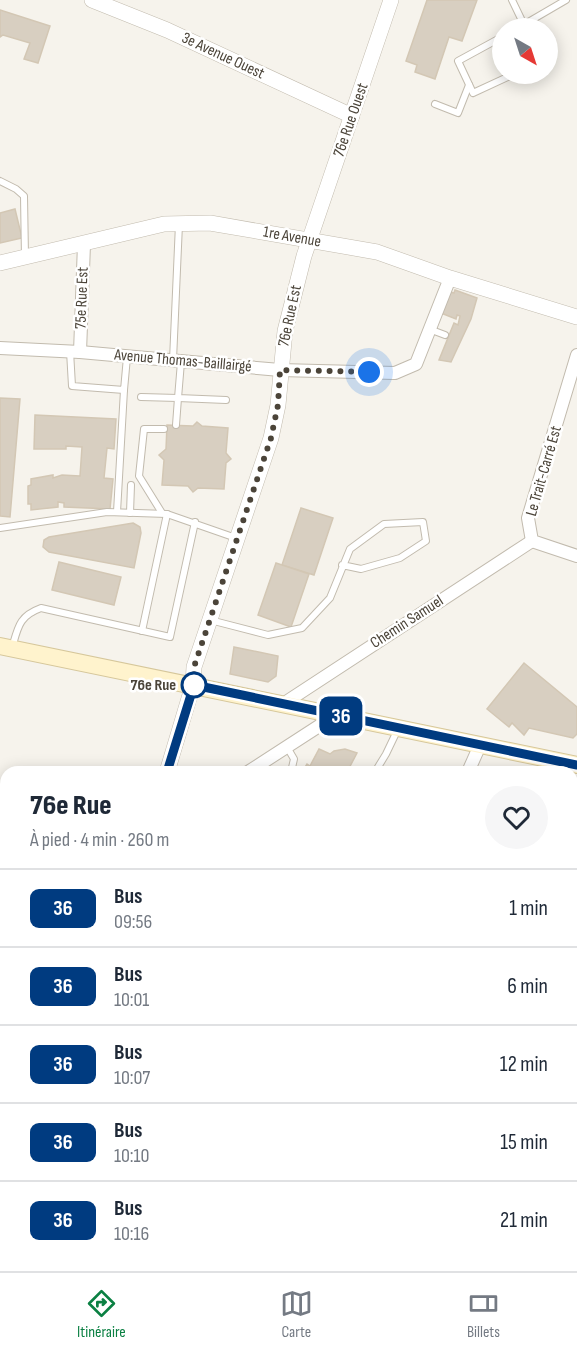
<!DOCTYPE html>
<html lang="fr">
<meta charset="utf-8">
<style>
body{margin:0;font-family:"Sofia Sans Condensed",sans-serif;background:#f6f6f7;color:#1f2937;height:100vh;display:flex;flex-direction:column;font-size:22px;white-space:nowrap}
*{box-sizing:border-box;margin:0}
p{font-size:20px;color:#747a83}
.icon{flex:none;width:33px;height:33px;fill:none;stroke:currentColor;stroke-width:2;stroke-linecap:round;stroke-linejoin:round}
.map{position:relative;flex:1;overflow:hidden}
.details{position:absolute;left:0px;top:766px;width:578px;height:506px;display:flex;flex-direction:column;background:#fff;border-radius:18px 18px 0 0;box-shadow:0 3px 15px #0003}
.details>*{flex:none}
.badge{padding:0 12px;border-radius:9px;font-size:21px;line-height:39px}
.needle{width:39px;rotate:141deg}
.controls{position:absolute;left:492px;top:18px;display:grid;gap:12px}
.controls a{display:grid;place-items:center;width:66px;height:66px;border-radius:50%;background:#fff;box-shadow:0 3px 15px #0003;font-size:30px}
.you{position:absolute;width:30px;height:30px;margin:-15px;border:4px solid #fff;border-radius:50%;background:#1a73e8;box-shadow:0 0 0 9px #1a73e833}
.map>.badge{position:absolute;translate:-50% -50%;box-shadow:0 0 0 3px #fff}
.round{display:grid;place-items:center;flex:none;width:63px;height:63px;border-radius:32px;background:#f6f6f7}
.summary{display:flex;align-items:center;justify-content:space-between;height:102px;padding:0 30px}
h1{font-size:28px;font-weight:800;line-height:45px}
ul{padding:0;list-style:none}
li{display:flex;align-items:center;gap:18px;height:78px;padding:0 30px;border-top:2px solid #e0e1e3}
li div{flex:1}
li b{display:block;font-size:22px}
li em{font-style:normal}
li .badge{min-width:66px;font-weight:700;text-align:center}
.tabs{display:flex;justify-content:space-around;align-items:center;height:84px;border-top:2px solid #e0e1e3;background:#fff;font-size:16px;color:#747a83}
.tabs a{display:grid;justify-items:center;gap:3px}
.tabs .on{color:#0b8043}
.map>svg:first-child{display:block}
.green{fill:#d2eab5}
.building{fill:#d8cfc1;stroke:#d3c7b4;stroke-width:1.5}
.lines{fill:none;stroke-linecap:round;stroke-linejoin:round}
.service-casing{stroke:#c2bbae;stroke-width:8}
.minor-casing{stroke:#c2bbae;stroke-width:14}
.tertiary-casing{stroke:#c2bbae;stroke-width:16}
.secondary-casing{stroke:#d6c79b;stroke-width:18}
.service{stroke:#fff;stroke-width:6}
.minor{stroke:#fff;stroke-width:12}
.tertiary{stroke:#fff;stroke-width:15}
.secondary{stroke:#fff3cd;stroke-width:16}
.line-casing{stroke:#fff;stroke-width:14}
.line{stroke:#003b80;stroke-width:9}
.walk{stroke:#4b4439;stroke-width:6;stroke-dasharray:0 10.8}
.stop-dot{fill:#fff;stroke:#003b80;stroke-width:3}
.labels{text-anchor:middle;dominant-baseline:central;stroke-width:5;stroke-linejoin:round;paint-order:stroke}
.street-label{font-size:16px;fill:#4b4439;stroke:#fff}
.stop-label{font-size:16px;font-weight:bold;fill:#4b4439;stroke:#fff;text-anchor:end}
</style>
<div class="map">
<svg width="577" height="1271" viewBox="0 0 577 1271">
<rect width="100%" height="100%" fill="#f6f3ec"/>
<!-- green -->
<path class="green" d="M0,1087L6,1088V1266H320L318,1271H0Z"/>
<!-- building -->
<g class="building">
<path d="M427,0H477L462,41L449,37L435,79L415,72L417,65L406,61Z"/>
<path d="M0,10L50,26L38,63L24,59L30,43L3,35L0,37Z"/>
<path d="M15,209L22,238L0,243V213Z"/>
<path d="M455,290L477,298L471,319L451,362L439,360L454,323L458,325L460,316L457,315L456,319L441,313L450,292L454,293Z"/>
<path d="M0,398L20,399L10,517L0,516Z"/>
<path d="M35,415L116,419L114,449L107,448L104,478L113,479L110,509L64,507V503L58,502V507L31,510V504H28V486L31,485V479L53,475V478L62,475L80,476L82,447L66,446V449H34Z"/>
<path d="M197,422L202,426L228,428L226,453L231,459L226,463L224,489L198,488L193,492L188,486L162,485L164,460L159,455L166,449L167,425L193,426Z"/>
<path d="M301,508L333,518L314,575L282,565Z"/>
<path d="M133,523L140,527L141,533L134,568L49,552L43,547L44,540L49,537Z"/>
<path d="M59,562L121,577L114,605L52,590Z"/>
<path d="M276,563L309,574L291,627L258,615Z"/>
<path d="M234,647L278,656L276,676L268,682L230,674Z"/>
<path d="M524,663L577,707V734L573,738L529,728L524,735L512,723L509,727L487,709Z"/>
<path d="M319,749L330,754L334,751L345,749L357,753L347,772H302L307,764L310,766Z"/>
<path d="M0,1170L6,1172V1266H17L15,1271H0Z"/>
</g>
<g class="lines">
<!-- service casing -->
<g class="service-casing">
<g id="service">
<path d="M512,0L525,27"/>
<path d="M518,28L566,0"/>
<path d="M502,37L458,61L473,93L514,74"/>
<path d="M435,104L458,113L469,85"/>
<path d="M0,181L16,189L24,196L25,257"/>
<path d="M429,329L445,335"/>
<path d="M70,351L72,386L124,390L127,357"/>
<path d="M173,360L179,224"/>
<path d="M181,362L178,398L226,400"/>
<path d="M141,397L178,398L176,425"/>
<path d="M117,512L124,390"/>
<path d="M130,513L131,485"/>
<path d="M162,513L139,476L144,429H164"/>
<path d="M0,528L107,512L167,514L236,538"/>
<path d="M210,620L268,635L302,628L330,598L350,549L384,524L423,522L426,541L400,558L361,569L342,565"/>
<path d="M142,631L167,514"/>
<path d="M12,648C18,627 19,616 41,608L170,637L195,522"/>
<path d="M287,747L294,759L291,772"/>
<path d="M375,772L386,754L397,731"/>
<path d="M572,810L577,811"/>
<path d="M572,832L577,818"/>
<path d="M572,860L577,862"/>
<path d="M0,1134L6,1127"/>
<path d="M0,1143L6,1150"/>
<path d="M97,1271L99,1266"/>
</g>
</g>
<!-- minor casing -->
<g class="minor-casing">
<g id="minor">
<path d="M0,348L80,352L280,370L395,373L416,364L450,278"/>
<path d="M80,352L84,244"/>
<path d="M577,355L528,518L532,541L577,556"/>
<path d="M283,704L532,541"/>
<path d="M248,772L336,715"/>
<path d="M468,772L480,745"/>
<path d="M0,795L6,797"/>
<path d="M572,961L577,957"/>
<path d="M572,1233L577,1220"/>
<path d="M396,1271L399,1266"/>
</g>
</g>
<!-- tertiary casing -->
<g class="tertiary-casing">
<g id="tertiary">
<path d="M92,0L167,30L352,116"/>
<path d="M0,263L164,224L210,223L377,252L450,278L577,317"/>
<path d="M167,772L193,685L194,667L271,438L278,405L285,331L304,256L391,0"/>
<path d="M0,1087L6,1088"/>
<path d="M572,1247L577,1248"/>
</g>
</g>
<!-- secondary casing -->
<g class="secondary-casing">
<path id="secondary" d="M0,646L577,765"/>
</g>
<!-- service -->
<use href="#service" class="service"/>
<!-- minor -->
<use href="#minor" class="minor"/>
<!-- tertiary -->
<use href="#tertiary" class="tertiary"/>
<!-- secondary -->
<use href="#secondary" class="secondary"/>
</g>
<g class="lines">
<!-- line casing -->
<g class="line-casing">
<path id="line" d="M167,772L194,685L577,765"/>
</g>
<!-- line -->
<use href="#line" class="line"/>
<!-- walk -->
<path class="walk" d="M194,685V667L271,438L278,405L280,370L369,372"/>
</g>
<!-- markers -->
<circle class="stop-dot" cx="194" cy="685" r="12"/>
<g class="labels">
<!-- street labels -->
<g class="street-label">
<text transform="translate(223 56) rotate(25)">3e Avenue Ouest</text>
<text transform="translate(351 120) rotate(-71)">76e Rue Ouest</text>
<text transform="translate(292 237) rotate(10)">1re Avenue</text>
<text transform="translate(82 298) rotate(-88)">75e Rue Est</text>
<text transform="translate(290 316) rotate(-78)">76e Rue Est</text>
<text transform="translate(183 361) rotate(5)">Avenue Thomas-Baillairgé</text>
<text transform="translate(544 471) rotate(-74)">Le Trait-Carré Est</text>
<text transform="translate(407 622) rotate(-33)">Chemin Samuel</text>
</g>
<!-- stop labels -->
<g class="stop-label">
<text x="176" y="685">76e Rue</text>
</g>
</g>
</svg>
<div class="controls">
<a><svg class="needle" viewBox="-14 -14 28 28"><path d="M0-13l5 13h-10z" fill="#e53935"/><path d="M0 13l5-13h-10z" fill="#747a83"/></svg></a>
</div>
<div class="you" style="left:369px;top:372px"></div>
<b class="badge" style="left:341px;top:716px;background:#003b80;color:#fff">36</b>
<section class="details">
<div class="summary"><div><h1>76e Rue</h1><p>À pied · 4 min · 260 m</p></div><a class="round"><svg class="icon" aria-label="heart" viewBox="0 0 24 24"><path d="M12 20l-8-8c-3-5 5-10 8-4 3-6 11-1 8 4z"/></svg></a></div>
<ul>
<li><span class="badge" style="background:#003b80;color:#fff">36</span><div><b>Bus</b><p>09:56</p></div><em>1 min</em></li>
<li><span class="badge" style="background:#003b80;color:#fff">36</span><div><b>Bus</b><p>10:01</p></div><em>6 min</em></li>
<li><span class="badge" style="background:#003b80;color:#fff">36</span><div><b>Bus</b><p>10:07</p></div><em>12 min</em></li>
<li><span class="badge" style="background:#003b80;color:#fff">36</span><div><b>Bus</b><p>10:10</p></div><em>15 min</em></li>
<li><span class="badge" style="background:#003b80;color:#fff">36</span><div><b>Bus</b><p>10:16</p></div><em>21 min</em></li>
</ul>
</section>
</div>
<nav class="tabs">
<a class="on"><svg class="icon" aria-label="directions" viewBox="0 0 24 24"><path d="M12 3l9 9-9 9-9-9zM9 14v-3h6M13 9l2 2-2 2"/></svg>Itinéraire</a>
<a><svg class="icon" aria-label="map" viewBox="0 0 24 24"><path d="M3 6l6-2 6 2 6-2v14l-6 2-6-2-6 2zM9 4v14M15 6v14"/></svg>Carte</a>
<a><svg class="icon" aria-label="tickets" viewBox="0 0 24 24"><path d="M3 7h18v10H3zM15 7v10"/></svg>Billets</a>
</nav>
